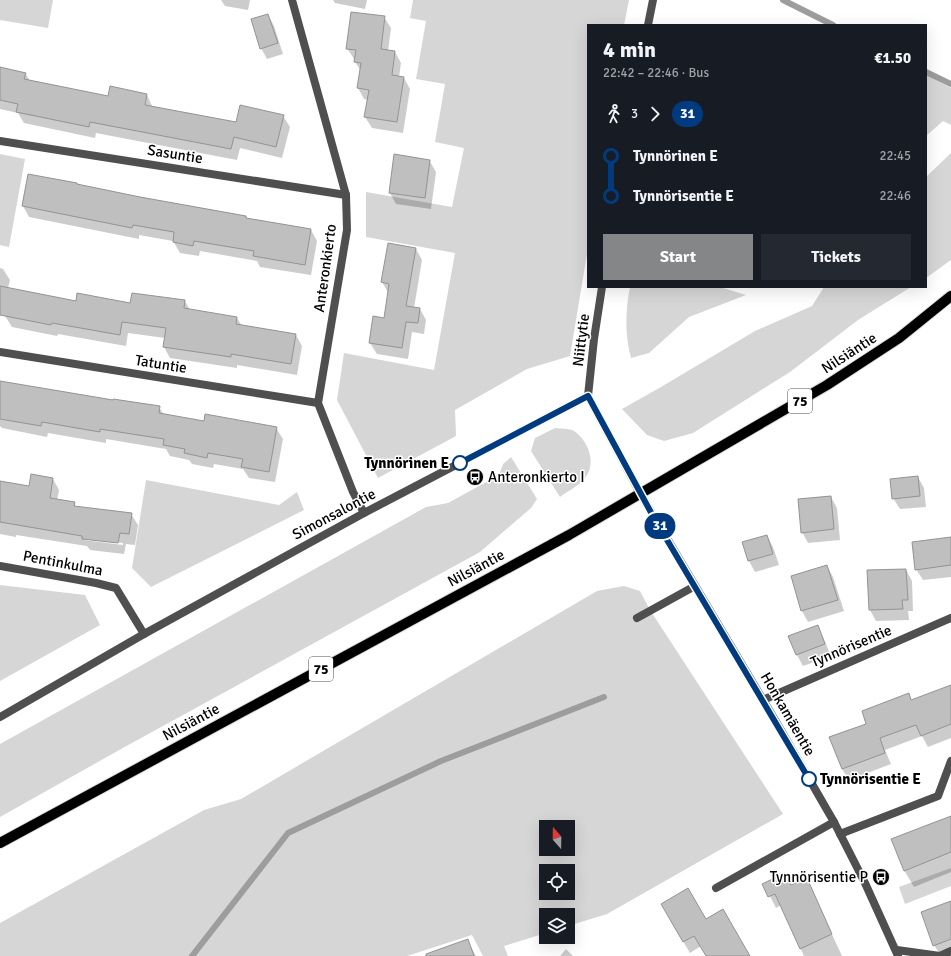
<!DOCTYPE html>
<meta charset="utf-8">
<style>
body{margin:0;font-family:Signika,sans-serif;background:#242831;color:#f1f3f6;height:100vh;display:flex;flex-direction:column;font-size:15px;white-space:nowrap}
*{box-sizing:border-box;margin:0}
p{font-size:13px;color:#9ea1a6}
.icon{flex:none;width:22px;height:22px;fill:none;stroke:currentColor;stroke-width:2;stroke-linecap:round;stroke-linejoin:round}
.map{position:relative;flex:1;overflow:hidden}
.drawer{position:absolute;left:587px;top:24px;width:340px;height:264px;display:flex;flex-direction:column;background:#171b24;border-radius:0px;box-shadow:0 4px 16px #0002}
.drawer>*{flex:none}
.badge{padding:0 8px;border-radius:13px;font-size:14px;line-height:26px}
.needle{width:26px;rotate:340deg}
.buttons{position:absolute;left:539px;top:820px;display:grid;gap:8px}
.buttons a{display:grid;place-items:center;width:36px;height:36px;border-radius:0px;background:#171b24;box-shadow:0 4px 16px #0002;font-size:20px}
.map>.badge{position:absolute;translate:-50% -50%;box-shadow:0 0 0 2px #fff}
.legs{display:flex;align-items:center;gap:6px;height:44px;padding:0 16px;font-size:13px}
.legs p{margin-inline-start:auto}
.head{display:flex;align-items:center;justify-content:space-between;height:68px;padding:0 16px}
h1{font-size:22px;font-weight:700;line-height:30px}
.button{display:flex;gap:8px;margin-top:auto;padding:8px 16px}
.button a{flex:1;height:46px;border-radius:0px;background:#858687;color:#fff;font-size:16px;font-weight:700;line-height:46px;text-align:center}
.button a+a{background:#242831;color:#f1f3f6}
ul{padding:0 16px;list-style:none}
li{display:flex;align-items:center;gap:14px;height:40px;font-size:15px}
li i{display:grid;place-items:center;width:6px;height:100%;margin:0 5px;background:currentColor}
li i::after{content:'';width:10px;height:10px;margin:-5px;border:3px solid;border-radius:50%;background:#171b24}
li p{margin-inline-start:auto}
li:first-child i{background:linear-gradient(#0000 50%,currentColor 0)}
li:last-child i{background:linear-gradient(currentColor 50%,#0000 0)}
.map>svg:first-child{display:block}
.green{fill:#d6d6d6;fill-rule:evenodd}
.shadow{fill:#0003;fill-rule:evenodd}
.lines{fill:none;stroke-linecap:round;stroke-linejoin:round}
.stream{stroke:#9d9d9d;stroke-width:6}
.building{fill:#bfbfbf;stroke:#939393}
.primary-casing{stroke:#dbdbdb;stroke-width:12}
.service{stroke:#4f4f4f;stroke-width:8}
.minor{stroke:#4f4f4f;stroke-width:8}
.tertiary{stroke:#4f4f4f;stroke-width:8}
.primary{stroke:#000;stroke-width:10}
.line-1-casing{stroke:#fff;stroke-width:9}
.line-1{stroke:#003b80;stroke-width:6}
.stop-1-dot{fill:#fff;stroke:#003b80;stroke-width:2}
.labels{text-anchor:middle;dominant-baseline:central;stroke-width:3;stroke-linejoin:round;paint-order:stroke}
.shield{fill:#fff;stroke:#4c4c4c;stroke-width:1}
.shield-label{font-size:14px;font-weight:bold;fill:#000}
.street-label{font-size:15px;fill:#000;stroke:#fff}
.stop-label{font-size:15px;font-weight:bold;fill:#000;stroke:#fff;text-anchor:end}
.poi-label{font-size:15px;fill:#000;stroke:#fff;text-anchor:start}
</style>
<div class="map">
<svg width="951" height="956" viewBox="0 0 951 956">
<rect width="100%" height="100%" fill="#fff"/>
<!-- green -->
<g class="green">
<path d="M0,0H53L48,28L0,20Z"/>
<path d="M413,0H629L624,25H588V248L570,356L527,369L455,410L456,436L378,478L337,400L344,353L434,370L455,253L366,237V192L452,207L464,148L435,142L445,84L416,79L426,21L410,18Z"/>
<path d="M926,75L951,88V125L943,121L926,136Z"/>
<path d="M951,153V260L926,278V177Z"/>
<path d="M0,154L25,159L9,247L0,245Z"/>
<path d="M630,287H720L746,295L689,317L649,353L631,358C625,335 625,311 630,287Z"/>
<path d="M824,287H911L858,320L790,372L693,433L664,441L647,435L622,409L661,387L755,331L812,306Z"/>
<path d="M555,428C561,429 569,428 574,431C589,441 598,466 583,480C577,487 568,491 560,497L531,451L535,438Z"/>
<path d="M511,457L537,499L531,508L480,552L121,749L0,817V744L426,507L448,503L499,475L503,464Z"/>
<path d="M146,480L279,505L297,492L304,510L151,587L132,568Z"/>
<path d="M0,585L85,595L100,625L0,681Z"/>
<path d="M624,586L640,591L650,610L783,814L607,914L568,926V915H546V933L504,946L508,956H483L472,935L407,956H0V923L204,810L241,799L597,591ZM546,827H568V849H546ZM546,871H568V893H546Z"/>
<path d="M951,868V886L905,904L899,887Z"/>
</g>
<!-- shadow -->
<g class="shadow">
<path d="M221,0H250L248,10L225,6Z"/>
<path d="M333,0H367L365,9L335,3Z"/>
<path d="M268,15L274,26L283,54L267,59L261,48Z"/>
<path d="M384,17L391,28L388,51L395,52L401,63L399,77L404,78L410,89L403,133L372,128L365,117L368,100L364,99L358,88L361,71L355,62V60L354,59L347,48Z"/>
<path d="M0,68L25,73L30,81L109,97L147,95L153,108L236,123L283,116L290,127L282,158L240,148L237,160L96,133L95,138L24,123L18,113L0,109Z"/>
<path d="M429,160L436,172L431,209L396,204L390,193Z"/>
<path d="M78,186L246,216L247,219L311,230L317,241L311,275L260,267L257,261L200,251L199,256L180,253L173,241L139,235V239L29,217L23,206Z"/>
<path d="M388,244L416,249L422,260L414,308L420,309L426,320L424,334L412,332L408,359L377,354L370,343L374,317L385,319L389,294L382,282Z"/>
<path d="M0,268L3,269L10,280L8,288L77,302L131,304L185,301L190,310L237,318L242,326L296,335L302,346L297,375L237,365V368L170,358L164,347L165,338L128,333L126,346L58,334L57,336L12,327L5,316L6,314L0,313Z"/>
<path d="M0,391L114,401L159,407L164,415L204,422L276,428L283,439L275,482L249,478L243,469L214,464L213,468L192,464L189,460L170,456L166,449L106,439V443L48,433L47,437L2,428L0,426Z"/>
<path d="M918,477L924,488L926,507L900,509L893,498Z"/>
<path d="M53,479L59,490L57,501L74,503L76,507L131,514L138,525L135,545L126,544L124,554L90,550L87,546L16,535V537L0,534V482L30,487ZM84,538L123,543V545L84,540Z"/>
<path d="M831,497L837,508L840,540L808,543L802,532Z"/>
<path d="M767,536L773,547L779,565L755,572L749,561L743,542Z"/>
<path d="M951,538V577L923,580L916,569Z"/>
<path d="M827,566L833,577L844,611L808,622L802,611Z"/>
<path d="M906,570L912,581L913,611H908L909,620L876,621L870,610Z"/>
<path d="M817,626L823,637L831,656L803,666L797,655L790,636Z"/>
<path d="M951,686V738L928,747L922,736L885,750L891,764L849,780L842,769L868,724L908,695L912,701Z"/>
<path d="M951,817V872L914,887L904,870Z"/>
<path d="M764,884L791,886L812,891L842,956H804L781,905L776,908Z"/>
<path d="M951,902V956H941L934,945Z"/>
<path d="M662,905L706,920L749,956H707L701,946L690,953Z"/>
<path d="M467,940L476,956H447Z"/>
<path d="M566,949L573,956H560Z"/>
</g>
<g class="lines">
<!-- stream -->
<g class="stream">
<path d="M783,0L833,25"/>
<path d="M926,72L951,84"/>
<path d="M192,956L288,833L441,761L604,697"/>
</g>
</g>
<!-- building -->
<g class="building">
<path d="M351,12L385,16L381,49L395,51L392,75L404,77L397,122L364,117L369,90L357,88L361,63L354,62L356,50L346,49Z"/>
<path d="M268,14L278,43L260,49L251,19Z"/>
<path d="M0,67L26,73L24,79L108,96L110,86L147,94L145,105L236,122L240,105L284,115L276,147L234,137L231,149L90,122L89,127L16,112L18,104L0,100Z"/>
<path d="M394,154L430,160L425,198L389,193Z"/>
<path d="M28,174L77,183V184L140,197L246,216V218L311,229L305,265L253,256L254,251L194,241L193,246L173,242L174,232L133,225L132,228L22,206Z"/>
<path d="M388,243L416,248L406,306L420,308L418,323L406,322L402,348L369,343L373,316L384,318L389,284L381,282Z"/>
<path d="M0,286L76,301L77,293L130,303L132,293L185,300L184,308L237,317L236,324L296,334L291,364L231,354V357L163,347L166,328L122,322L120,335L52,323L51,325L0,315Z"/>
<path d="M0,381L113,400V399L160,406L159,413L204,421L205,414L277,427L269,472L241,467L243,459L208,453L207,458L184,453L185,449L163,445L164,439L100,429V432L42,422L41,426L0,419Z"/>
<path d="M31,474L53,478L50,498L75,502L74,506L132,513L129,534L120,533L118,543L82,539V536L0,522V481L29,486Z"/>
<path d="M918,476L920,496L892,499L890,479Z"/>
<path d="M831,496L834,529L801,533L798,499Z"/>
<path d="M767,535L773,554L748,561L742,542Z"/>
<path d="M951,537V565L915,570L912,542Z"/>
<path d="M827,565L838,600L801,611L791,576Z"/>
<path d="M906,569L908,600H902L903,609L869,610L867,570Z"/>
<path d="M818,625L825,644L796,655L788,636Z"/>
<path d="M951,685V724L921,736L916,725L880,738L885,753L842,769L829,737L866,724L862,711L909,693L911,700Z"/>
<path d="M951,816V852L904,871L891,839Z"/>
<path d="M785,873L791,885L807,878L832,934L800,949L775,894L768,897L762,884Z"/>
<path d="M688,888L706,919L723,909L750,956H706L694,936L683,942L661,904Z"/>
<path d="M951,901V939L933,946L921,912Z"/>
<path d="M468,939L474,956H426V954Z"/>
</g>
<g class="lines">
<!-- primary casing -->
<g class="primary-casing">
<path id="primary" d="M0,843L569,535L827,385L899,338L951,296"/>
</g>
<!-- service -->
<g class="service">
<path d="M637,618L695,586"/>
<path d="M840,834L938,796L951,761"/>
<path d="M716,888L834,822"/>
<path d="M897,950L940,956L951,951"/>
</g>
<!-- minor -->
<g class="minor">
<path d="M292,0L346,195L347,230L318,403L353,492L364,513"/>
<path d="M648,25L653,0"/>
<path d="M0,141L346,195"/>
<path d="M0,352L318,403"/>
<path d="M588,396L594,339L602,287"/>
<path d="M0,566L96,583L116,588L144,634"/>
<path d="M763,700L951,618"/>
</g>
<!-- tertiary -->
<path class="tertiary" d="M0,717L144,634L364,513L588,396L640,493L778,725L834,822L865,883L898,956"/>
<!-- primary -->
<use href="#primary" class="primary"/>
</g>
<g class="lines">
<!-- line-1 casing -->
<g class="line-1-casing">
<path id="line-1" d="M460,463L588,396L654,518L809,779"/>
</g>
<!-- line-1 -->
<use href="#line-1" class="line-1"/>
</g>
<!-- icons -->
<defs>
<g id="bus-disc" transform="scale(0.9)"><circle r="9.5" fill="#000" stroke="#fff"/><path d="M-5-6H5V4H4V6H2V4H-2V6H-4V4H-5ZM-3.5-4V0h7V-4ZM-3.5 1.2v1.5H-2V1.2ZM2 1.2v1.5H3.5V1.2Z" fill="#fff"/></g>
</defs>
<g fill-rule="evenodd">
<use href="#bus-disc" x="475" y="477"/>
<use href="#bus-disc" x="881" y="877"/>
</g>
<!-- markers -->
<g class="stop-1-dot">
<circle cx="460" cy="463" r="7"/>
<circle cx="809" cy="779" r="7"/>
</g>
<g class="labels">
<!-- shield labels -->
<g class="shield">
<rect x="788" y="389" width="24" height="24" rx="3"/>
<rect x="309" y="657" width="24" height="24" rx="3"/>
</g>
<g class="shield-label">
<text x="800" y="401">75</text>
<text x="321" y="669">75</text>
</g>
<!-- street labels -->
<g class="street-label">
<text transform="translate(175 154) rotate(9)">Sasuntie</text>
<text transform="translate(325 268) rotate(-82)">Anteronkierto</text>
<text transform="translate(581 340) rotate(-83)">Niittytie</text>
<text transform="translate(849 353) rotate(-33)">Nilsiäntie</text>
<text transform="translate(161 364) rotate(9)">Tatuntie</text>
<text transform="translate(334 514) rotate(-28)">Simonsalontie</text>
<text transform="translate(63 563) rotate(11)">Pentinkulma</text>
<text transform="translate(476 568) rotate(-28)">Nilsiäntie</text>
<text transform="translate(851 646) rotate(-23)">Tynnörisentie</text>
<text transform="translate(788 714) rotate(60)">Honkamäentie</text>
<text transform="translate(191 722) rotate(-28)">Nilsiäntie</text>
</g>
<!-- stop labels -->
<g class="stop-label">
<text x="449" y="463">Tynnörinen E</text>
<text x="820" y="779" text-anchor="start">Tynnörisentie E</text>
</g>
<!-- poi labels -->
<g class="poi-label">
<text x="488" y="477">Anteronkierto I</text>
<text x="868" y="877" text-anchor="end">Tynnörisentie P</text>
</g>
</g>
</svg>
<div class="buttons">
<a><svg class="needle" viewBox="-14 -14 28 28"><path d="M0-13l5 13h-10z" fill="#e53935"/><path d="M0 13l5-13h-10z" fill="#9ea1a6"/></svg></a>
<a><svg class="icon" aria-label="locate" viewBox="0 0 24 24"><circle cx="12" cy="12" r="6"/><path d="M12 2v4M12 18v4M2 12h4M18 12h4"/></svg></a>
<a><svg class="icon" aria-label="layers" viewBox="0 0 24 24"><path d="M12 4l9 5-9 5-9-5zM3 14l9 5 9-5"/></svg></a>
</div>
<b class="badge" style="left:660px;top:526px;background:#003b80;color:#fff">31</b>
<section class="drawer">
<div class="head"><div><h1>4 min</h1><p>22:42 – 22:46 · Bus</p></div><b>€1.50</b></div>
<div class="legs"><svg class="icon" aria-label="walk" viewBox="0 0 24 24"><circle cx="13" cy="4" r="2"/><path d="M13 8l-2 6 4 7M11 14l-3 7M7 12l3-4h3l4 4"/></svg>3<svg class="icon" aria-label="forward" viewBox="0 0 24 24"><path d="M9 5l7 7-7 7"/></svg><b class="badge" style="background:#003b80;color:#fff">31</b></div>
<ul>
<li><i style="color:#003b80"></i><b>Tynnörinen E</b><p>22:45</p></li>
<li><i style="color:#003b80"></i><b>Tynnörisentie E</b><p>22:46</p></li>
</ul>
<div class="button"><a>Start</a><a>Tickets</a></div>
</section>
</div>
